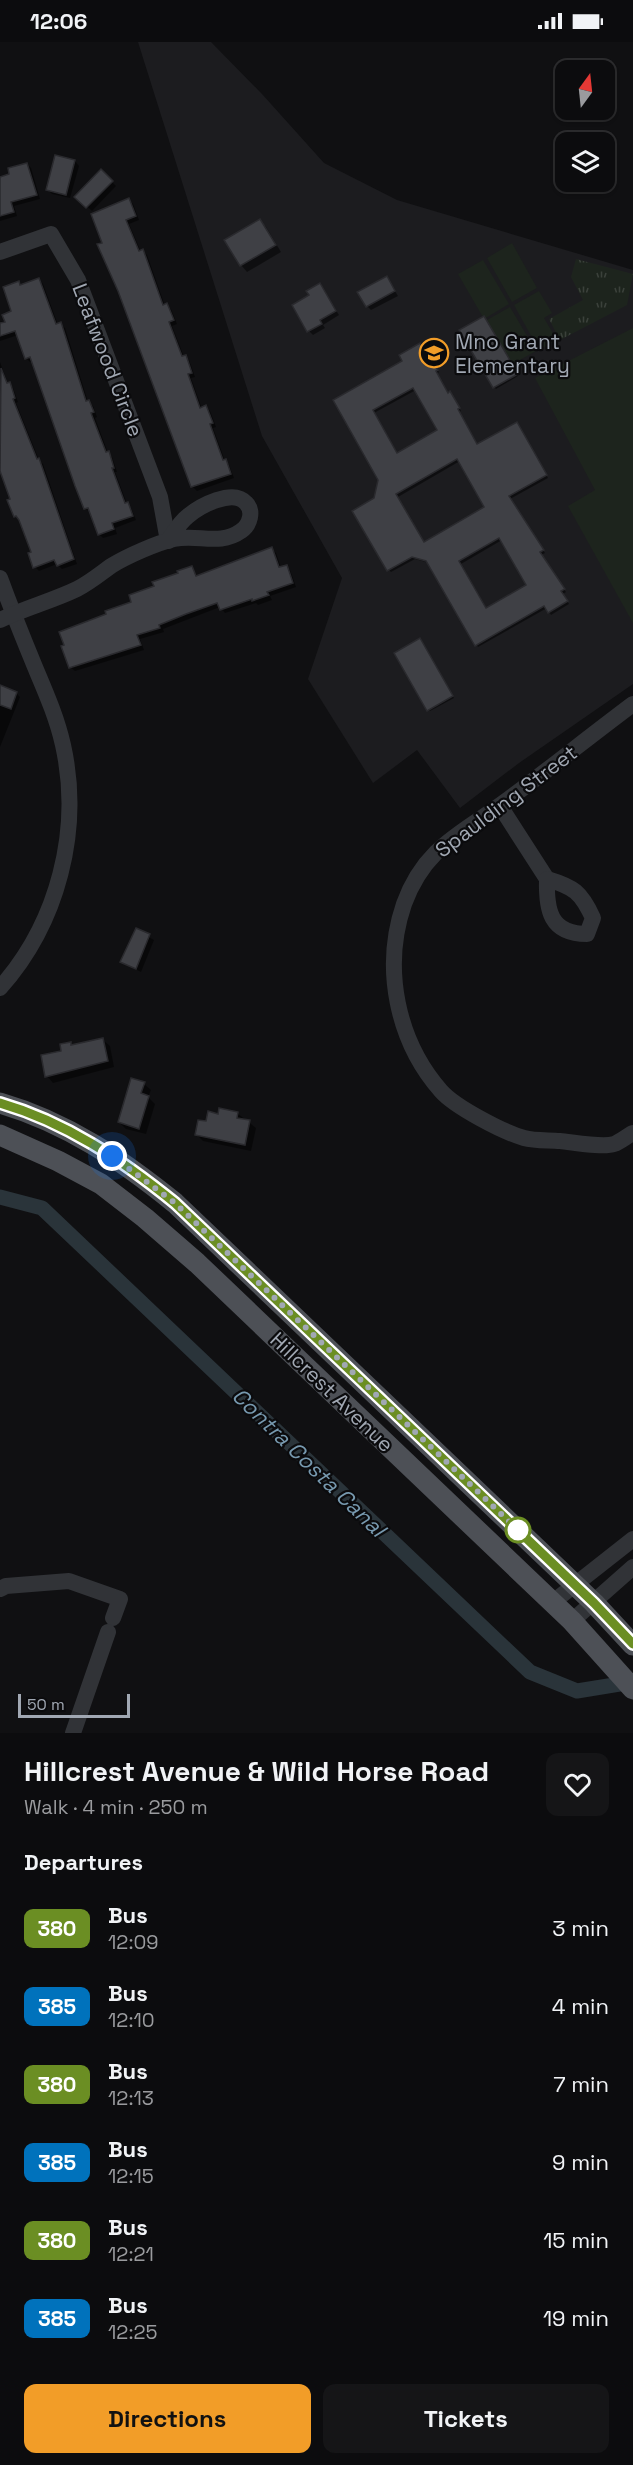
<!DOCTYPE html>
<meta charset="utf-8">
<style>
body{margin:0;font-family:"Space Grotesk",sans-serif;background:#151517;color:#f1f3f6;height:100vh;display:flex;flex-direction:column;font-size:22px;white-space:nowrap}
*{box-sizing:border-box;margin:0}
p{font-size:20px;color:#9a9b9e}
.icon{flex:none;width:33px;height:33px;fill:none;stroke:currentColor;stroke-width:2;stroke-linecap:round;stroke-linejoin:round}
.map{position:relative;height:1691px;overflow:hidden}
.side{display:flex;flex-direction:column;background:#0c0c0e;flex:1}
.side>*{flex:none}
.badge{padding:0 12px;border-radius:9px;font-size:21px;line-height:39px}
.needle{width:39px;rotate:15deg}
.controls{position:absolute;left:555px;top:18px;display:grid;gap:12px}
.controls a{display:grid;place-items:center;width:60px;height:60px;border-radius:12px;background:#0c0c0e;box-shadow:0 2px 4px #0004,0 0 0 2px #2c2c2e;font-size:30px}
.scale{position:absolute;left:18px;bottom:15px;width:112px;box-sizing:border-box;padding-left:6px;border:3px solid #a1a8b3;border-top:0;font-size:16px;line-height:21px;white-space:nowrap;color:#a1a8b3;-webkit-text-stroke:4px #0b0b0d;paint-order:stroke}
.you{position:absolute;width:30px;height:30px;margin:-15px;border:4px solid #fff;border-radius:50%;background:#1a73e8;box-shadow:0 0 0 9px #1a73e833}
.map>.badge{position:absolute;translate:-50% -50%;box-shadow:0 0 0 3px #fff}
h2{padding:0 24px;font-size:22px;line-height:54px}
.round{display:grid;place-items:center;flex:none;width:63px;height:63px;border-radius:12px;background:#151517}
.headline{display:flex;align-items:center;justify-content:space-between;height:102px;padding:0 24px}
h1{font-size:28px;font-weight:800;line-height:45px}
.button{display:flex;gap:12px;margin-top:auto;padding:12px 24px}
.button a{flex:1;height:69px;border-radius:12px;background:#f29d28;color:#111;font-size:24px;font-weight:800;line-height:69px;text-align:center}
.button a+a{background:#151517;color:#f1f3f6}
ul{padding:0;list-style:none}
li{display:flex;align-items:center;gap:18px;height:78px;padding:0 24px}
li div{flex:1}
li b{display:block;font-size:22px}
li em{font-style:normal}
li .badge{min-width:66px;font-weight:700;text-align:center}
.status{display:flex;justify-content:space-between;align-items:center;height:42px;padding:0 30px;background:#0c0c0e;direction:ltr}
.status svg{height:16px;fill:currentColor}
.map>svg:first-child{display:block}
.built{fill:#1c1c1f}
.park{fill:url(#park-tufts)}
.garden{fill:#1d241d}
.shadow{fill:#0007;fill-rule:evenodd}
.lines{fill:none;stroke-linecap:round;stroke-linejoin:round}
.canal{stroke:#2a343a;stroke-width:15}
.building{fill:#3f4045;stroke:#2a2a2e;stroke-width:1.5;fill-rule:evenodd}
.minor{stroke:#313337;stroke-width:16}
.major{stroke:#4d5056;stroke-width:21}
.line-casing{stroke:#fff;stroke-width:14}
.line{stroke:#6b8e23;stroke-width:9}
.walk{stroke:#a1a8b3;stroke-width:6;stroke-dasharray:0 10.8}
.stop-dot{fill:#fff;stroke:#6b8e23;stroke-width:3}
.labels{text-anchor:middle;dominant-baseline:central;stroke-width:4.5;stroke-linejoin:round;paint-order:stroke}
.poi-label{font-size:21px;fill:#a1a8b3;stroke:#0b0b0d;text-anchor:start}
.street-label{font-size:21px;fill:#a1a8b3;stroke:#0b0b0d}
.water-label{font-size:22px;font-style:italic;fill:#7799af;stroke:#0b0b0d}
</style>
<div class="status"><b>12:06</b><svg viewBox="0 0 49 12"><path d="M0 12V9h3v3zM5 12V6h3v6zM10 12V3h3v9zM15 12V0h3v12zM26 1h20v11H26zM47 4h2v5h-2z"/></svg></div>
<div class="map">
<svg width="633" height="1691" viewBox="0 0 633 1691">
<defs>
<pattern id="park-tufts" width="24" height="20" patternUnits="userSpaceOnUse" patternTransform="scale(1.5)"><rect width="24" height="20" fill="#1d241d"/><path d="M3 7l-1-3M5 7V3M7 7l1-3M15 17l-1-3M17 17v-4M19 17l1-3" fill="none" stroke="#3b413b"/></pattern>
</defs>
<rect width="100%" height="100%" fill="#101012"/>
<!-- built -->
<path class="built" d="M138,0H211L262,52L324,121L397,158L633,228V642L519,721L460,766L417,708L373,741L308,637L342,536L262,394Z"/>
<!-- park -->
<path class="park" d="M576,217L633,232L627,263L560,298L549,277L583,258L571,235Z"/>
<!-- garden -->
<g class="garden">
<path d="M512,201L537,246L512,260L487,216Z"/>
<path d="M483,218L509,262L484,277L458,232Z"/>
<path d="M539,249L552,271L544,276L557,298L539,308L514,263Z"/>
<path d="M510,265L536,309L511,323L485,279Z"/>
<path d="M633,286V581L568,464L595,448L535,336Z"/>
</g>
<!-- shadow -->
<g class="shadow">
<path d="M75,119L79,124L70,156L52,152L48,148Z"/>
<path d="M27,122L31,126L40,157L14,164L17,174L0,179V137L11,133Z"/>
<path d="M101,129L116,144L92,169L76,154Z"/>
<path d="M129,158L133,162L139,178L129,182L141,210L143,209L147,213L165,264L171,267L177,282L172,284L184,315L189,318L195,335L191,336L202,367L206,365L210,369L216,385L213,386L225,419L229,423L234,436L197,449L192,444L104,202Z"/>
<path d="M260,179L266,185L281,210L247,230L241,223Z"/>
<path d="M387,236L398,254L371,268L367,264Z"/>
<path d="M39,237L43,242L58,283L60,282L65,286L88,360L93,364L97,375L95,376L108,411L112,415L117,430H115L127,462L131,466L136,478L115,486L117,492L103,496L99,492L91,470L85,467L33,319L30,320L26,316L18,293L0,299V280L6,278L13,270L19,241L22,244Z"/>
<path d="M320,243L339,273L323,283L325,286L313,293L309,289L311,254Z"/>
<path d="M486,277L518,334L496,347L494,345Z"/>
<path d="M422,305L439,330L437,332L449,352L453,354L461,369L459,370L478,403L519,384L548,436L510,457L545,511L541,513L566,550L563,552L569,562L551,573L547,566L478,605L429,521L415,517L391,530L389,528L375,457L380,438L335,359L404,320ZM416,348L439,389L398,412L374,371ZM460,419L486,466L424,501L398,455ZM502,498L528,544L487,567L461,522Z"/>
<path d="M0,320L8,342L13,346L18,360L16,361L39,418L43,422L77,522L62,527L57,522L39,529L35,525L33,511L19,478L15,474L12,458L0,425Z"/>
<path d="M272,507L276,511L281,526L286,524L290,528L296,545L270,554L272,558L258,563L256,561L225,571L220,565L163,587L164,590L140,597L144,608L75,629L70,625L133,561L156,545L192,526L198,535Z"/>
<path d="M421,600L454,656L430,669L428,668Z"/>
<path d="M0,645L16,651L20,655L0,705Z"/>
<path d="M136,888L154,898L141,930L121,920Z"/>
<path d="M103,998L110,1004L114,1025L53,1041L47,1034L70,1001L73,1004Z"/>
<path d="M144,1042L151,1048L148,1055L155,1062L146,1092L126,1087L119,1080Z"/>
<path d="M237,1071L256,1086L251,1109L203,1099L196,1092L207,1081L220,1073Z"/>
</g>
<g class="lines">
<!-- canal -->
<path class="canal" d="M0,1155L42,1166L530,1630L577,1649L633,1640"/>
</g>
<!-- building -->
<g class="building">
<path d="M55,113L75,118L66,153L46,148Z"/>
<path d="M27,121L37,153L11,160L14,170L0,174V135L9,132L8,126Z"/>
<path d="M101,127L113,139L86,166L74,155Z"/>
<path d="M129,156L136,174L126,178L139,209L143,207L163,263L167,261L174,278L169,280L182,314L186,313L192,331L188,332L200,366L206,363L213,381L210,382L223,418L226,417L231,432L191,445L118,249L97,202L102,201L91,172Z"/>
<path d="M260,177L276,203L240,224L224,198Z"/>
<path d="M387,234L395,249L366,265L357,250Z"/>
<path d="M39,236L56,282L61,280L86,359L89,358L94,370L91,371L106,410L109,409L114,426H112L125,461L128,460L133,474L112,481L114,487L98,493L88,466L84,467L75,444L30,315L25,317L15,289L0,294V281L5,280L2,273L11,269L3,245L19,239L20,243Z"/>
<path d="M320,241L336,269L320,278L322,282L307,290L292,263L309,253L306,249Z"/>
<path d="M484,274L518,332L493,346L459,288Z"/>
<path d="M420,301L438,328L436,329L448,351L450,349L460,366L458,367L477,402L517,380L547,433L509,454L544,508L540,510L565,547L561,549L568,559L548,571L544,564L475,604L426,519L412,515L387,529L352,469L374,456L378,438L333,358L402,319L399,313ZM413,346L437,388L397,411L373,368ZM457,417L484,465L424,500L396,452ZM499,496L526,543L486,566L459,519Z"/>
<path d="M1,326L7,341L10,340L15,356L13,357L37,417L39,416L74,517L57,524L54,518L33,526L28,511L31,510L19,478L16,474L14,475L7,458L10,457L0,429Z"/>
<path d="M272,505L279,525L287,523L293,541L267,550L269,553L252,559V557L220,568L217,561L186,572L159,583L160,586L137,593L141,603L69,626L61,604L64,603L59,590L106,572L105,569L131,560L129,553L154,544L152,540L178,531L177,529L192,524L196,534Z"/>
<path d="M420,596L453,654L427,669L394,611Z"/>
<path d="M0,643L17,650L11,667L0,663Z"/>
<path d="M136,886L150,892L136,927L120,920Z"/>
<path d="M103,996L108,1019L45,1035L41,1013L61,1009L60,1002L71,1000V1003Z"/>
<path d="M131,1036L145,1040L141,1051L149,1054L139,1087L118,1080Z"/>
<path d="M219,1066L238,1070L237,1076L250,1078L245,1103L195,1093L198,1078L206,1079L208,1069L218,1072Z"/>
</g>
<g class="lines">
<!-- minor -->
<g class="minor">
<path d="M0,210L51,192L78,238L160,455L168,499"/>
<path d="M0,536C11,566 23,596 35,625C46,651 57,676 63,703C82,788 58,881 0,946"/>
<path d="M0,578C25,566 52,559 77,547C89,541 100,532 111,524C127,514 157,501 174,497C198,492 220,504 241,489C250,483 254,469 246,461C233,446 200,464 188,474C180,480 174,490 168,499"/>
<path d="M633,662C593,692 554,723 514,753C468,789 426,801 404,862C382,926 397,999 441,1049C455,1065 503,1090 524,1096C535,1099 548,1098 560,1099C572,1100 603,1106 614,1102C620,1100 627,1094 633,1091"/>
<path d="M500,764L547,837"/>
<path d="M547,837C574,845 581,850 593,876L587,892C550,892 546,868 547,837Z"/>
<path d="M0,1547L6,1544L69,1539L120,1557L113,1576"/>
<path d="M553,1560L633,1497"/>
<path d="M572,1579L633,1525"/>
<path d="M73,1691L108,1590"/>
</g>
<!-- major -->
<g class="major">
<path d="M0,1061C66,1080 122,1118 175,1161L594,1561L633,1603"/>
<path d="M0,1093L58,1119L101,1142L145,1176L197,1221L572,1579L633,1647"/>
</g>
</g>
<g class="lines">
<!-- line casing -->
<g class="line-casing">
<path id="line" d="M0,1061C66,1080 122,1118 175,1161L594,1561L633,1602"/>
</g>
<!-- line -->
<use href="#line" class="line"/>
<!-- walk -->
<path class="walk" d="M112,1114L175,1161L518,1488"/>
</g>
<!-- icons -->
<defs>
<g id="school-ring" transform="scale(1.5)"><circle r="9.5" fill="#0b0b0d" stroke="#f29d28" stroke-width="1.5"/><path d="M0-5L7-2L0 1L-7-2ZM-4 1L0 2.5L4 1V4Q0 6-4 4Z" fill="#f29d28"/></g>
</defs>
<g fill-rule="evenodd">
<use href="#school-ring" x="434" y="311"/>
</g>
<!-- markers -->
<circle class="stop-dot" cx="518" cy="1488" r="12"/>
<g class="labels">
<!-- poi labels -->
<g class="poi-label">
<text x="455" y="299">Mno Grant<tspan x="455" dy="24">Elementary</tspan></text>
</g>
<!-- street labels -->
<g class="street-label">
<text transform="translate(108 318) rotate(69)">Leafwood Circle</text>
<text transform="translate(506 759) rotate(-37)">Spaulding Street</text>
<text transform="translate(332 1350) rotate(44)">Hillcrest Avenue</text>
</g>
<!-- water labels -->
<g class="water-label">
<text transform="translate(309 1420) rotate(44)">Contra Costa Canal</text>
</g>
</g>
</svg>
<div class="controls">
<a><svg class="needle" viewBox="-14 -14 28 28"><path d="M0-13l5 13h-10z" fill="#e53935"/><path d="M0 13l5-13h-10z" fill="#9a9b9e"/></svg></a>
<a><svg class="icon" aria-label="layers" viewBox="0 0 24 24"><path d="M12 4l9 5-9 5-9-5zM3 14l9 5 9-5"/></svg></a>
</div>
<div class="scale">50 m</div>
<div class="you" style="left:112px;top:1114px"></div>
</div>
<section class="side">
<div class="headline"><div><h1>Hillcrest Avenue &amp; Wild Horse Road</h1><p>Walk · 4 min · 250 m</p></div><a class="round"><svg class="icon" aria-label="heart" viewBox="0 0 24 24"><path d="M12 20l-8-8c-3-5 5-10 8-4 3-6 11-1 8 4z"/></svg></a></div>
<h2>Departures</h2>
<ul>
<li><span class="badge" style="background:#6b8e23;color:#fff">380</span><div><b>Bus</b><p>12:09</p></div><em>3 min</em></li>
<li><span class="badge" style="background:#0072bc;color:#fff">385</span><div><b>Bus</b><p>12:10</p></div><em>4 min</em></li>
<li><span class="badge" style="background:#6b8e23;color:#fff">380</span><div><b>Bus</b><p>12:13</p></div><em>7 min</em></li>
<li><span class="badge" style="background:#0072bc;color:#fff">385</span><div><b>Bus</b><p>12:15</p></div><em>9 min</em></li>
<li><span class="badge" style="background:#6b8e23;color:#fff">380</span><div><b>Bus</b><p>12:21</p></div><em>15 min</em></li>
<li><span class="badge" style="background:#0072bc;color:#fff">385</span><div><b>Bus</b><p>12:25</p></div><em>19 min</em></li>
</ul>
<div class="button"><a>Directions</a><a>Tickets</a></div>
</section>
